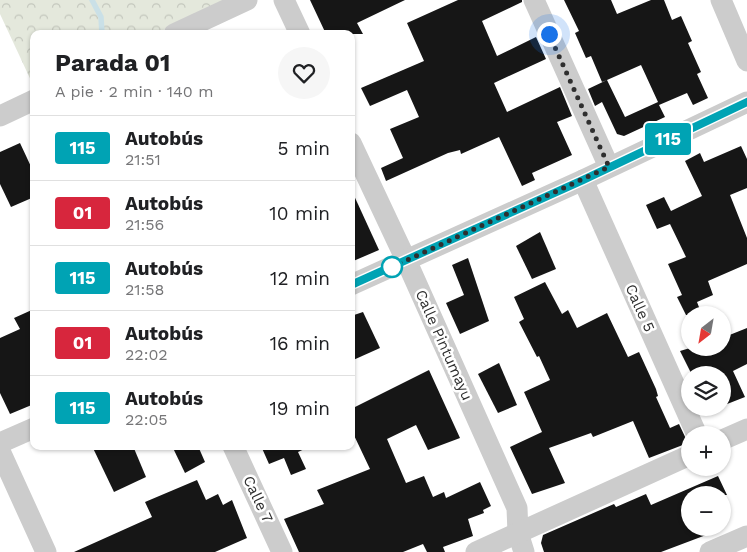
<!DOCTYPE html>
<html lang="es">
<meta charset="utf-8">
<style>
body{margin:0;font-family:"Work Sans",sans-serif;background:#f6f6f6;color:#202124;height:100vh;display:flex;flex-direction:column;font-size:19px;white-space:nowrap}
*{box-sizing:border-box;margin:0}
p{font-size:16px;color:#757577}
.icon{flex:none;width:28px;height:28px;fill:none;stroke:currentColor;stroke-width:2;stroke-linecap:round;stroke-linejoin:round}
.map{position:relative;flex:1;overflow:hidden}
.sheet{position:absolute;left:30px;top:30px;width:325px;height:420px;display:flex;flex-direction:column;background:#fff;border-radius:10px;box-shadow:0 1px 4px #0004}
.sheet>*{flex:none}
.badge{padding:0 10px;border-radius:4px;font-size:18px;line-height:32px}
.needle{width:32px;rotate:211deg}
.tools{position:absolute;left:681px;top:306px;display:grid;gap:10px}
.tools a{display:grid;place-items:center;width:50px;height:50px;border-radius:50%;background:#fff;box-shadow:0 1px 4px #0004;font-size:25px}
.you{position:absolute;width:25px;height:25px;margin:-12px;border:4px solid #fff;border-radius:50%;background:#1a73e8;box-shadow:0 0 0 8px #1a73e833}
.map>.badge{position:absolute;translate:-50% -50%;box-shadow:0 0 0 2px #fff}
.round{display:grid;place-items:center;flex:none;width:52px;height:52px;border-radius:26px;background:#f6f6f6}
.head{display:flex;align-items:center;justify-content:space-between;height:85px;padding:0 25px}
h1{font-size:24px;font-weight:700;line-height:38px}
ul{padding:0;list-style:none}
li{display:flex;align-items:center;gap:15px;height:65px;padding:0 25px;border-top:1px solid #e0e0e0}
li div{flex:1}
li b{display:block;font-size:19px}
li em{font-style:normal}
li .badge{min-width:55px;font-weight:700;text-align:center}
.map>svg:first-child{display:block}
.park{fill:url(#park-crowns)}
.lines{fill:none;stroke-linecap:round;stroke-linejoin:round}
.stream{stroke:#cae0e7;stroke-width:5.5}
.building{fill:#161616;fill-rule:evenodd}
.street{stroke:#ccc;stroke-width:21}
.line-casing{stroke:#fff;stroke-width:11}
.line{stroke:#00a3b4;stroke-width:8}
.walk{stroke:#2f2f2f;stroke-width:5;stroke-dasharray:0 9}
.stop-dot{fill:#fff;stroke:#00a3b4;stroke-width:2.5}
.labels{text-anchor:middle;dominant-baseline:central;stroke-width:5;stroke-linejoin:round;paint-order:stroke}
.street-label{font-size:15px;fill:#2f2f2f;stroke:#fff}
</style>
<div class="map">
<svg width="747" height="552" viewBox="0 0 747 552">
<defs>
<pattern id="park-crowns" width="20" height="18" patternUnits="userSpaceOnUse" patternTransform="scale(1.25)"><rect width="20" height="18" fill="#e4e8dc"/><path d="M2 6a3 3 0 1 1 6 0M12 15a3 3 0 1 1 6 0" fill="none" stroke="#c4c7bd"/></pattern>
</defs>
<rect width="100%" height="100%" fill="#fff"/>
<!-- park -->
<path class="park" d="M0,0H227L155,34H34V87L0,14Z"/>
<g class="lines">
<!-- stream -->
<path class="stream" d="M92,0L101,17L102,34"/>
</g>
<!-- building -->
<g class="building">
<path d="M310,0H405L357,23L363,34H326Z"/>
<path d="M458,0H522V2L482,21L497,56L536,37L546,59L494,83L507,112L560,87L572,116L557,122L572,155L532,173L535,180L522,186L499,137L461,154L460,150L448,153L386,181L381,168L403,158L390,129L419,117L407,90L370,106L361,88L424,61L407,23Z"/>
<path d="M564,0H611L617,14L651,0H664L672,20L681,16L692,41L688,43L701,72L697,74L708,98L693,105L687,93L659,105L665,117L624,136L617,134L602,102L595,106L588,89L607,80L602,82L591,56L586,58L575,33L579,31ZM641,65L658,102L625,117L607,80Z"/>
<path d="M20,143L34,173V197L11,207L0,184V152Z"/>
<path d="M741,146L747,159V188L730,195L747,238V264L708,281L713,295L697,302L702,315H686L677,297L682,295L668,264L686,257L670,224L657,229L646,205L664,197L671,211L702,196L685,161L700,153L704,162Z"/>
<path d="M351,189L379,250L351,262Z"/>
<path d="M540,232L556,269L532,279L516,246Z"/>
<path d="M468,258L489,321L460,334L446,303L464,295L452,265Z"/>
<path d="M545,282L562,314L568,310L577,328L607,313L628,357L639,352L656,389L658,396L656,397L670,428L679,424L688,443L649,458L633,421L593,437L591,433L549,448L565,483L532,494L510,447L542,432L524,392L550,380L539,356L537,357L519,322L524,319L514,297Z"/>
<path d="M34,309V404L10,414L0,393V338L20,329L14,318Z"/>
<path d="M363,312L380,348L351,361V316Z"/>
<path d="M747,328V364L733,371L745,397L722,406V375H692L680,351L690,348H722V338Z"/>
<path d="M499,363L517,405L498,413L478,374Z"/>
<path d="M429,370L460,438L428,450L416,425L387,439L406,483L424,476L433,497L444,492L446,498L480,482L491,506L483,510L484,513L468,519L473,536L443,547L445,552H427L423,544L403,552H299L284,519L324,504L317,490L370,469L351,429V409Z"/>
<path d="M92,446H133L146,477L114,492Z"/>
<path d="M172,446H198L205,462L185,473Z"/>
<path d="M261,446H311L298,452L306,469L291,475L284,458L269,464Z"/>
<path d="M718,476L727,495H690V528H721L722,529L661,552H544L541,543L543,535L614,504L616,507L646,494L651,505Z"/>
<path d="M197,480L206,500L218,494L223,505L232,500L247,538L215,552H74L152,517L145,502Z"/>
</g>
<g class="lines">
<!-- street -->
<g class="street">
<path d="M284,0L300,34"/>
<path d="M534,0L609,167"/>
<path d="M721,0L747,61"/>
<path d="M174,34L247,0"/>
<path d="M0,116L34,100"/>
<path d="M351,143L406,260L517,508L518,533L524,552"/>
<path d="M583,180L697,435"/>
<path d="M351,285L583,180L747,102"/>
<path d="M722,440L747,429"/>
<path d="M0,443L34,428"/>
<path d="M233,446L282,552"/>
<path d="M0,451L46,552"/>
<path d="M476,552L690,455"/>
<path d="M710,552L747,536"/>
</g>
</g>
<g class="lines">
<!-- line casing -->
<g class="line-casing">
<path id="line" d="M351,285L583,180L747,102"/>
</g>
<!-- line -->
<use href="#line" class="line"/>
<!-- walk -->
<path class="walk" d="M392,267L609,167L549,34"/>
</g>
<!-- markers -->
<circle class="stop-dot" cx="392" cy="267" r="10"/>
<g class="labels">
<!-- street labels -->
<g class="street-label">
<text transform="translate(640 308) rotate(66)">Calle 5</text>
<text transform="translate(444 345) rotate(66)">Calle Pintumayu</text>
<text transform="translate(258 499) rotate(65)">Calle 7</text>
</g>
</g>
</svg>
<div class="tools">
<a><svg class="needle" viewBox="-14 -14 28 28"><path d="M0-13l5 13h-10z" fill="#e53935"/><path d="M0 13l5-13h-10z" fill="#757577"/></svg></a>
<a><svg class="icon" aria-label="layers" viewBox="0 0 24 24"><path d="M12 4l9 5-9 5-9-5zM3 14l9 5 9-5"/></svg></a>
<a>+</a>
<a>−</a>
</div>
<div class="you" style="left:549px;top:34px"></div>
<b class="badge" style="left:668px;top:139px;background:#00a3b4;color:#fff">115</b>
<section class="sheet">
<div class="head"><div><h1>Parada 01</h1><p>A pie · 2 min · 140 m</p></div><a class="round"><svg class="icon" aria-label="heart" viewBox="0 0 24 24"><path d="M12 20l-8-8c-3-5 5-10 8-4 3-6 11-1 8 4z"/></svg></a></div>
<ul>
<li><span class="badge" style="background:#00a3b4;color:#fff">115</span><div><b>Autobús</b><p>21:51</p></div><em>5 min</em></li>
<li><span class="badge" style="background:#d7263d;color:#fff">01</span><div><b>Autobús</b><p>21:56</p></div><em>10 min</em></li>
<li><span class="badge" style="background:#00a3b4;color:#fff">115</span><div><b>Autobús</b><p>21:58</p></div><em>12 min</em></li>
<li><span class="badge" style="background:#d7263d;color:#fff">01</span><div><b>Autobús</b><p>22:02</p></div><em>16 min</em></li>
<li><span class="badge" style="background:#00a3b4;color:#fff">115</span><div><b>Autobús</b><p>22:05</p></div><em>19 min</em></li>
</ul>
</section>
</div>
